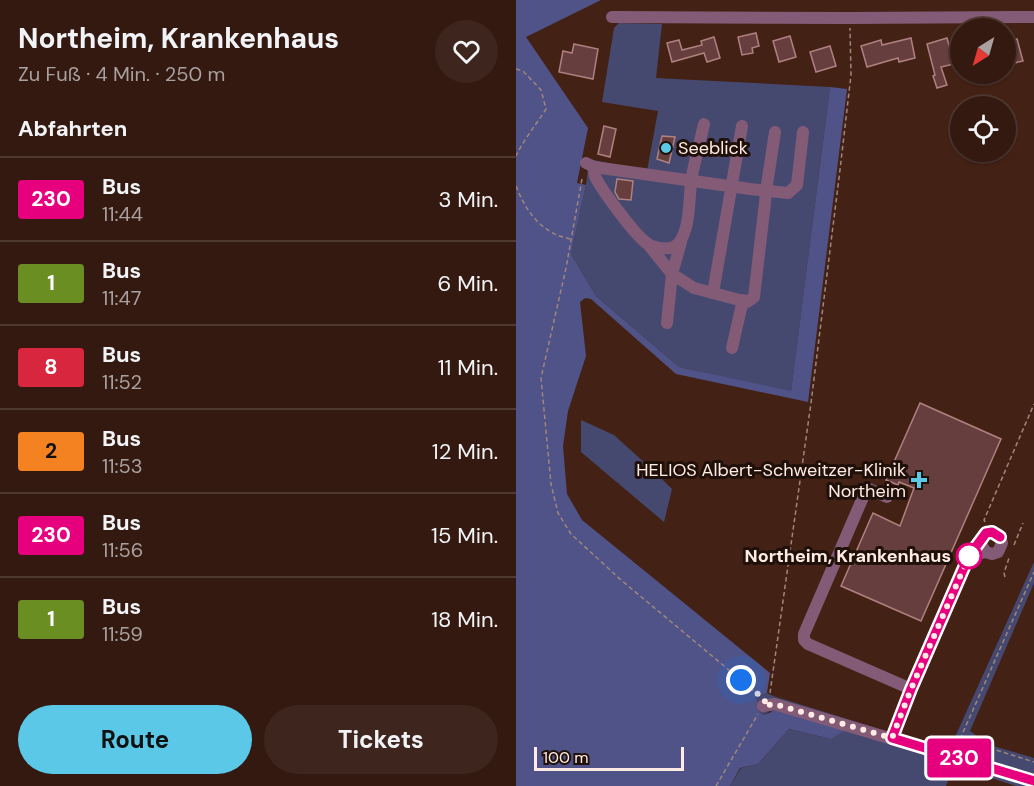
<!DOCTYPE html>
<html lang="de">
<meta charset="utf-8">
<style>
body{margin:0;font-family:"DM Sans",sans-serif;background:#3e261e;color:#f1f3f6;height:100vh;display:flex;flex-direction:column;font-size:22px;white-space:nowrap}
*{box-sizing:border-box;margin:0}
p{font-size:20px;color:#a9a09f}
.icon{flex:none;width:33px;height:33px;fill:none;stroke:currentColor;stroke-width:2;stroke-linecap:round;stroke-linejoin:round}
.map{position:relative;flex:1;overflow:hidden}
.details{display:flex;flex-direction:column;background:#331910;width:516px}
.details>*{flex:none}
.badge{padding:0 12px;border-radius:4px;font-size:21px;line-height:39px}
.needle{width:39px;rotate:217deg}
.controls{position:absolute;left:434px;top:18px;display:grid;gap:12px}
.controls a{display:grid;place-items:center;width:66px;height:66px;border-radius:50%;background:#331910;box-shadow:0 2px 4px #0004,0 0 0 2px #4e3830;font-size:30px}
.scale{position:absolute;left:18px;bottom:15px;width:150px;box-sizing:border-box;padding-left:6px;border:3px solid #ffebe4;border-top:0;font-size:16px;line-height:21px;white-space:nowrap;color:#ffebe4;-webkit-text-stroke:4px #1f100a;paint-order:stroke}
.you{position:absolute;width:30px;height:30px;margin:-15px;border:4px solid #fff;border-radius:50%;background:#1a73e8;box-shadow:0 0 0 9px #1a73e833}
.map>.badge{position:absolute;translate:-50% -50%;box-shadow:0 0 0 3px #fff}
h2{padding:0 18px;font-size:22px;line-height:54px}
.round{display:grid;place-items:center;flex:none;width:63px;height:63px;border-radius:32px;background:#3e261e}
.headline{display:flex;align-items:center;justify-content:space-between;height:102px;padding:0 18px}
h1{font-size:28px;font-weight:700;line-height:45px}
.button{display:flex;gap:12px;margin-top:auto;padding:12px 18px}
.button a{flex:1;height:69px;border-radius:36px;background:#5bc8e7;color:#111;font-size:24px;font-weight:700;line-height:69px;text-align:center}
.button a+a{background:#3e261e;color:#f1f3f6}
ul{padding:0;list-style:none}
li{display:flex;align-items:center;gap:18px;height:84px;padding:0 18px;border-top:2px solid #4e3830}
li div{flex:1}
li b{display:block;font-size:22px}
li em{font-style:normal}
li .badge{min-width:66px;font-weight:700;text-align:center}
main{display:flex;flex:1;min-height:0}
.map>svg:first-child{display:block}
.green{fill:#454970}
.forest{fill:#4f5388}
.building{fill:#673e3e;stroke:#af8180;stroke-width:1.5}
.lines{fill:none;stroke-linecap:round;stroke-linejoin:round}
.path{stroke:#a1857c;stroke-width:1.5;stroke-dasharray:4.5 3;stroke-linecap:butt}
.minor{stroke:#845b76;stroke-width:12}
.line-casing{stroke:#fff;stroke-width:14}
.line{stroke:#e6007e;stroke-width:9}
.walk{stroke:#ffebe4;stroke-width:6;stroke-dasharray:0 10.8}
.poi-dot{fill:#5bc8e7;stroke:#1f100a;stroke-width:2}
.stop-dot{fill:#fff;stroke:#e6007e;stroke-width:3}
.labels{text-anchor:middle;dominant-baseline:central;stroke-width:6;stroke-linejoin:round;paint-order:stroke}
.poi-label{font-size:18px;fill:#ffebe4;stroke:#1f100a;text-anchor:start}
.stop-label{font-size:18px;font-weight:bold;fill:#ffebe4;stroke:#1f100a;text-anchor:end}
</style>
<main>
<section class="details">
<div class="headline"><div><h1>Northeim, Krankenhaus</h1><p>Zu Fuß · 4 Min. · 250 m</p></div><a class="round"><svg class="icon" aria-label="heart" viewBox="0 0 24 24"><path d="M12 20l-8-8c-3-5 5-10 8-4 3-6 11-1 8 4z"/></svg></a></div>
<h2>Abfahrten</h2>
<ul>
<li><span class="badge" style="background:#e6007e;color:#fff">230</span><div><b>Bus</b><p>11:44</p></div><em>3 Min.</em></li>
<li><span class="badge" style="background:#6b8e23;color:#fff">1</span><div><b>Bus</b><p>11:47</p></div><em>6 Min.</em></li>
<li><span class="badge" style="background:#d7263d;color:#fff">8</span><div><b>Bus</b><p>11:52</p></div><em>11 Min.</em></li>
<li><span class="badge" style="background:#f58220;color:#111">2</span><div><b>Bus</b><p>11:53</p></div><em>12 Min.</em></li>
<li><span class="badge" style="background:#e6007e;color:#fff">230</span><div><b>Bus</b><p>11:56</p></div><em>15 Min.</em></li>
<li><span class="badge" style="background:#6b8e23;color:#fff">1</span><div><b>Bus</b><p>11:59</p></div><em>18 Min.</em></li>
</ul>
<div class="button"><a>Route</a><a>Tickets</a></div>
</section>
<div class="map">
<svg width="518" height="786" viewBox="0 0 518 786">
<rect width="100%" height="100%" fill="#442115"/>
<!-- green -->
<g class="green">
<path d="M103,23L146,24L140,78L314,87L275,392L163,367L80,296L55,254L70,185L73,159L131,171L142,111L86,102L98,28Z"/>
<path d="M65,420L98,435L142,475L156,489L148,522L65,452Z"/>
<path d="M518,562V583L454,731L474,745L518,758V786H500L444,768L437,769L430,786H214L225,768L242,764L273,729L315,739L254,711L247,715L242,710L238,697L251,693L257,696L370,731L434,748Z"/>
</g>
<!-- forest -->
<path class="forest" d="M0,0H85L10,37L72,128L61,183L70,185L55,254L80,296L163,367L275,391L314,87L331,89L292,402L160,374L75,299L69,298L64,302L70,356L52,411L47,446L51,494L66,520L254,673L251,693L239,697L242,704V710L247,715L264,709L329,730L315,739L273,729L242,764L224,768L214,786H0Z"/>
<!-- building -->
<g class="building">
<path d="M240,33L243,46L236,48L237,53L226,55L222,37Z"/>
<path d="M274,36L280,57L263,62L257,41Z"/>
<path d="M198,37L204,58L191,62L188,53L156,62L151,43L163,40L166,50L186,45L185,41Z"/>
<path d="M395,38L399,58L383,62L382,58L351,67L345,46L365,40L366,45Z"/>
<path d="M431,38L438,64L425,67L431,85L421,88L417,76L419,75L411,44Z"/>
<path d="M501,39L507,61L489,65V42Z"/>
<path d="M58,44L82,49L77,79L43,72L47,51L56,53Z"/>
<path d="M314,46L320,66L300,72L294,52Z"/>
<path d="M88,126L100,129L94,157L82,154Z"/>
<path d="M146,136L159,137L153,163L141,159Z"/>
<path d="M101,179L117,181L115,200L103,199L99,192Z"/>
<path d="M404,403L485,439L405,621L325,586L357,513L384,526L398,488L383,482L382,485L370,480Z"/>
</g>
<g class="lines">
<!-- path -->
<g class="path">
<path d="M0,69L7,71L25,90L30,109C20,125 8,139 0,156"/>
<path d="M66,179L50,268L25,378L35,484L42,513L55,534L105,580L244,696"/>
<path d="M0,186C8,206 17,221 35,232C41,236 48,237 54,239"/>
<path d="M469,522L468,520L518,404"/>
<path d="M498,545L507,523"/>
<path d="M489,577L488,573L493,558"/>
<path d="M254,693L295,403L324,170L335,75L334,28"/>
<path d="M445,739L518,762"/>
<path d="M441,746L518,572"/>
<path d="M200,786L242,714"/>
</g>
<!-- minor -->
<g class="minor">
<path d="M96,17L333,18L518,17"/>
<path d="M70,163L78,167L234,189L272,193L281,185L287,132"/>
<path d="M78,167C78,170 78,173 79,176C84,188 121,238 132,244C142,249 159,252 165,240C174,224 173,200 175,182C178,162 184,143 188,124"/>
<path d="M131,243L156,274L178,288L231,302L238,297L249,203L250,191L259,132"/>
<path d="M197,293L226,126"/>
<path d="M151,323L156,274L165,242"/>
<path d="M216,348L227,300"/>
<path d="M371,497L351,488L291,627L288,634V640L292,644L395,689"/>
<path d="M453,556L470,552L476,554L482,552L486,543L482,534L473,532L467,536L465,545L470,552"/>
<path d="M247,706L258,704L518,781"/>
<path d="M376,738L395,689L453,556L465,541"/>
</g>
</g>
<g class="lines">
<!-- line casing -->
<g class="line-casing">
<path id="line" d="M484,537L476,532L470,533L453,556L395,689L376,738L518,781"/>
</g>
<!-- line -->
<use href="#line" class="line"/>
<!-- walk -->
<path class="walk" d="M225,680L249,700L248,706L258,704L376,738L395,689L453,556"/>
</g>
<!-- markers -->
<g class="poi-dot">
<circle cx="150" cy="148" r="6"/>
<path d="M400 471h6v6h6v6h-6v6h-6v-6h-6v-6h6z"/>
</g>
<circle class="stop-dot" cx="453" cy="556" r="12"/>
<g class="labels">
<!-- poi labels -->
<g class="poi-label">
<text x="162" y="148">Seeblick</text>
<text x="390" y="470" text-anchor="end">HELIOS Albert-Schweitzer-Klinik<tspan x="390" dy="21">Northeim</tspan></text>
</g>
<!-- stop labels -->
<g class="stop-label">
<text x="435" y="556">Northeim, Krankenhaus</text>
</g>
</g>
</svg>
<div class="controls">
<a><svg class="needle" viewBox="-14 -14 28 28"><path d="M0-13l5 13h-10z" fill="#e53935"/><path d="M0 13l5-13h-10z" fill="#a9a09f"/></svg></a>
<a><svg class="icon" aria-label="locate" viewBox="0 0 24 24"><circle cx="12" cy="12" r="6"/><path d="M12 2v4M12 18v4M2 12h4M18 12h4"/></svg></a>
</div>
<div class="scale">100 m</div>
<div class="you" style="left:225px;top:680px"></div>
<b class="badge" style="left:443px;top:758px;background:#e6007e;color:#fff">230</b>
</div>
</main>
